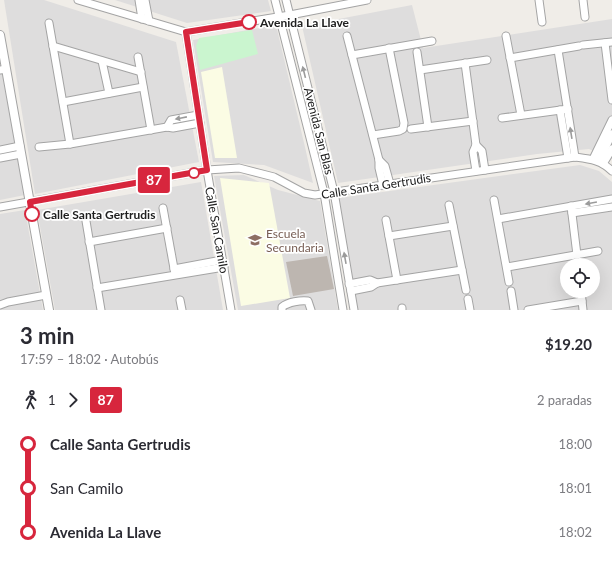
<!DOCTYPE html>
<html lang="es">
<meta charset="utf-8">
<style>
body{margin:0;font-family:Lato,sans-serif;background:#f7f7f7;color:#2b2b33;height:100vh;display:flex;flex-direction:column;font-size:15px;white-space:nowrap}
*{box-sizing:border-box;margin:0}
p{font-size:13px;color:#7c7c81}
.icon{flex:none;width:22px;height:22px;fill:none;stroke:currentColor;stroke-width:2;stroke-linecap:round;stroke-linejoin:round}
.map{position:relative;height:310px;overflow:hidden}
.panel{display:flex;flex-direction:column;background:#fff;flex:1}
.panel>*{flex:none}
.badge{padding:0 8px;border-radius:3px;font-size:14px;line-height:26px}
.buttons{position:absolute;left:560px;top:258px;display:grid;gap:8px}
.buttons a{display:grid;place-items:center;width:40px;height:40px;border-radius:50%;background:#fff;box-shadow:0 4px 16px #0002;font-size:20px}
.map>.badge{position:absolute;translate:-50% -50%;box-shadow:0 0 0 2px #fff}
.legs{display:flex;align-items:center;gap:6px;height:44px;padding:0 20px;font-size:13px}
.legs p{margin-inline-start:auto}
.headline{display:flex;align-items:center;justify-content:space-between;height:68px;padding:0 20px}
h1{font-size:22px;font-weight:700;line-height:30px}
ul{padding:0 20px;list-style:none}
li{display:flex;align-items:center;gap:14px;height:44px;font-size:15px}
li i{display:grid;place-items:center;width:6px;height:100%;margin:0 5px;background:currentColor}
li i::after{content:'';width:10px;height:10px;margin:-5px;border:3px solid;border-radius:50%;background:#fff}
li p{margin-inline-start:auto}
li:first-child i{background:linear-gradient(#0000 50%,currentColor 0)}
li:last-child i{background:linear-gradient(currentColor 50%,#0000 0)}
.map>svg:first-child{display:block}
.residential{fill:#dedddd;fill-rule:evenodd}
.education{fill:#fbfce4}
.park{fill:#caf5cf}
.building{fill:#bdb6b0}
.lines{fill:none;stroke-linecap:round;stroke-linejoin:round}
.minor-casing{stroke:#a4a4a4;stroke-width:9}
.tertiary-casing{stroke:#a4a4a4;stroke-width:10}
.minor{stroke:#fff;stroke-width:7}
.tertiary{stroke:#fff;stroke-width:8}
.oneway{fill:#9b9b9b}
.line-1-casing{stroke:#fff;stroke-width:9}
.line-1{stroke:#d7263d;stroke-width:6}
.stop-1-dot{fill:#fff;stroke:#d7263d;stroke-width:2}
.labels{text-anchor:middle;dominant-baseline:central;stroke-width:3.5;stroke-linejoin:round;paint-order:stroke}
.stop-label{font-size:12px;font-weight:bold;fill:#202020;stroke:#fff;text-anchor:start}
.street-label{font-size:12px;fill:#202020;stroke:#fff}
.education-label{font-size:12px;fill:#785e54;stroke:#fff;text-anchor:start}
</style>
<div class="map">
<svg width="612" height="310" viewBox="0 0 612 310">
<rect width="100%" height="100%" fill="#f0ede8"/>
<!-- residential -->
<g class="residential">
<path d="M4,0H44L176,42L199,162L35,194Z"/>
<path d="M115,0H268L271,11L187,23Z"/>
<path d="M412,5L423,48L612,19V159L589,149L537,154L338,183L302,26Z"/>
<path d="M276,25L305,147L313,183L264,165L213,162L193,40Z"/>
<path d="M0,62L25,195L0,200Z"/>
<path d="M580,165L599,171L612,182V310H358L339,198ZM567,265H593V291H567Z"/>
<path d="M244,175L278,190L320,201L338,310H238L214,176Z"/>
<path d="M201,182L223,310H55L37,210Z"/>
<path d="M25,210L43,310H0V214Z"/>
</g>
<!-- education -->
<g class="education">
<path d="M222,67L237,158H215L201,72Z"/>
<path d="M220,178L269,183L290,298L241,306Z"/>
</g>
<!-- park -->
<path class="park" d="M252,30L258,54L200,70L196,46L199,38Z"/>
<!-- building -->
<path class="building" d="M327,256L334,289L293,296L286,262Z"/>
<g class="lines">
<!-- minor casing -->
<g class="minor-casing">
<g id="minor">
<path d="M78,0L186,32L290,15L367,0"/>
<path d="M139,0L142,19"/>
<path d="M145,0L149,21"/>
<path d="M275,0L324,193L343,310"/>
<path d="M286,0L334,192L354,310"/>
<path d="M539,0L542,22"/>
<path d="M583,0L585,17"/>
<path d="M49,23L70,144"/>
<path d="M186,32L207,170L231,310"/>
<path d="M347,36L379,160V168L383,185"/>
<path d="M506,36L521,115"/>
<path d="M605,43L612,100"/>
<path d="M583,45L612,42"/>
<path d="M53,46L141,72"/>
<path d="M558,50L575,157"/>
<path d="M417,52L428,127"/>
<path d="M352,55L432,41"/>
<path d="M138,57L151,130"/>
<path d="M510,58L579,46"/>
<path d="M102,61L109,93"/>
<path d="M465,63L476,145L473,152L476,171"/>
<path d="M0,70L6,69"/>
<path d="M420,70L487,60"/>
<path d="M63,102L143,87"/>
<path d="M560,110L568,158"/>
<path d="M502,118L568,109"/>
<path d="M167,127L171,120L198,115"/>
<path d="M411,129L473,121"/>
<path d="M373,135L399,131L403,129L404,123L389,48"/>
<path d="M476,145L482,151L485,170"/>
<path d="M39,147L70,144L167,127L173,128L200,123"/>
<path d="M0,150L20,146"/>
<path d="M0,158L21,154"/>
<path d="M593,159L612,120"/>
<path d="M379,160L385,166L390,184"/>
<path d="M599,161L612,134"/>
<path d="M603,164L612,149"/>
<path d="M494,200L509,282"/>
<path d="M449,205L466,290"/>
<path d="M571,206L577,255"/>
<path d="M0,207L207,170L239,168L274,177L304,193L315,195L575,157C590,159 601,160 612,171"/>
<path d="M163,208L175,274"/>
<path d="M572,213L612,207"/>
<path d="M498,219L612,199"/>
<path d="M386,220L397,280"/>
<path d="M86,221L101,310"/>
<path d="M389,236L453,226"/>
<path d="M89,242L167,228"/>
<path d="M507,267L598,251"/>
<path d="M174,269L222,260"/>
<path d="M349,284L370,280L377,283"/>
<path d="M97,288L224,267"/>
<path d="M351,291L371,287L377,283L462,270"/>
<path d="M511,291L514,310"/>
<path d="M581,291L583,310"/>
<path d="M468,299L470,310"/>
<path d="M180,300L182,310"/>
<path d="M0,305L8,302L46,295"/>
<path d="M402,308V310"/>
<path d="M282,310V307C288,302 301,300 308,301L311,310"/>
<path d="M528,310L582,301"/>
</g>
</g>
<!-- tertiary casing -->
<g class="tertiary-casing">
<path id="tertiary" d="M0,35L49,310"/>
</g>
<!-- minor -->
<use href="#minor" class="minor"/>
<!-- tertiary -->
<use href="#tertiary" class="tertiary"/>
</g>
<!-- one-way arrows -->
<defs><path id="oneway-solid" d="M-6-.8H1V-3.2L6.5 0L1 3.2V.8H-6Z"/></defs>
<g class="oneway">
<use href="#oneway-solid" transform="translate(304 72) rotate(-104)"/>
<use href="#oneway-solid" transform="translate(181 118) rotate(169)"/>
<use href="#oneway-solid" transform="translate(571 133) rotate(-99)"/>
<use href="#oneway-solid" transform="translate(591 203) rotate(170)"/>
<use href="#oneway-solid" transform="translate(345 258) rotate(-100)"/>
</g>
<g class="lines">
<!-- line-1 casing -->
<g class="line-1-casing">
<path id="line-1" d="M32,214L30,202L207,170L186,32L249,22"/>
</g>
<!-- line-1 -->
<use href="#line-1" class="line-1"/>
</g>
<!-- icons -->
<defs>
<g id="school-bare" transform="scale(1.08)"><path d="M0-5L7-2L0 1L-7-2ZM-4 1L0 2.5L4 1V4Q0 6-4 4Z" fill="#8d6e63" stroke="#fff" stroke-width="2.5" paint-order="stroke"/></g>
</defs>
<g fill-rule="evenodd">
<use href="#school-bare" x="255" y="240"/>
</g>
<!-- markers -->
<g class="stop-1-dot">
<circle cx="249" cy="22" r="7"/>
<circle cx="194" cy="173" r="5"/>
<circle cx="32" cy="214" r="7"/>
</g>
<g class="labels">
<!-- stop labels -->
<g class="stop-label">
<text x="260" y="22">Avenida La Llave</text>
<text x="43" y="214">Calle Santa Gertrudis</text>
</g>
<!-- street labels -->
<g class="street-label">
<text transform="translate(319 131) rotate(76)">Avenida San Blas</text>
<text transform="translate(376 186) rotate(-9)">Calle Santa Gertrudis</text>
<text transform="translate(217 230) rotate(80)">Calle San Camilo</text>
</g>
<!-- education labels -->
<g class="education-label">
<text x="266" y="233">Escuela<tspan x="266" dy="14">Secundaria</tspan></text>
</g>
</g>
</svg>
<div class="buttons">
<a><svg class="icon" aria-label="locate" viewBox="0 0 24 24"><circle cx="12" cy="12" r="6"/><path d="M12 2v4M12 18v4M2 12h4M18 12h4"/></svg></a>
</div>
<b class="badge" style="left:154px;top:180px;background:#d7263d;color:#fff">87</b>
</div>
<section class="panel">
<div class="headline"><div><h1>3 min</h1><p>17:59 – 18:02 · Autobús</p></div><b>$19.20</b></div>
<div class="legs"><svg class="icon" aria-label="walk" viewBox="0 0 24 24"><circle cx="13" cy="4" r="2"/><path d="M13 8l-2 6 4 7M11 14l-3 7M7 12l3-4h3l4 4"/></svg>1<svg class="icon" aria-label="forward" viewBox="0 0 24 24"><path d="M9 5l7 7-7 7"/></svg><b class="badge" style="background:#d7263d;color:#fff">87</b><p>2 paradas</p></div>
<ul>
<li><i style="color:#d7263d"></i><b>Calle Santa Gertrudis</b><p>18:00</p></li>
<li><i style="color:#d7263d"></i><span>San Camilo</span><p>18:01</p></li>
<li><i style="color:#d7263d"></i><b>Avenida La Llave</b><p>18:02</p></li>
</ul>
</section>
